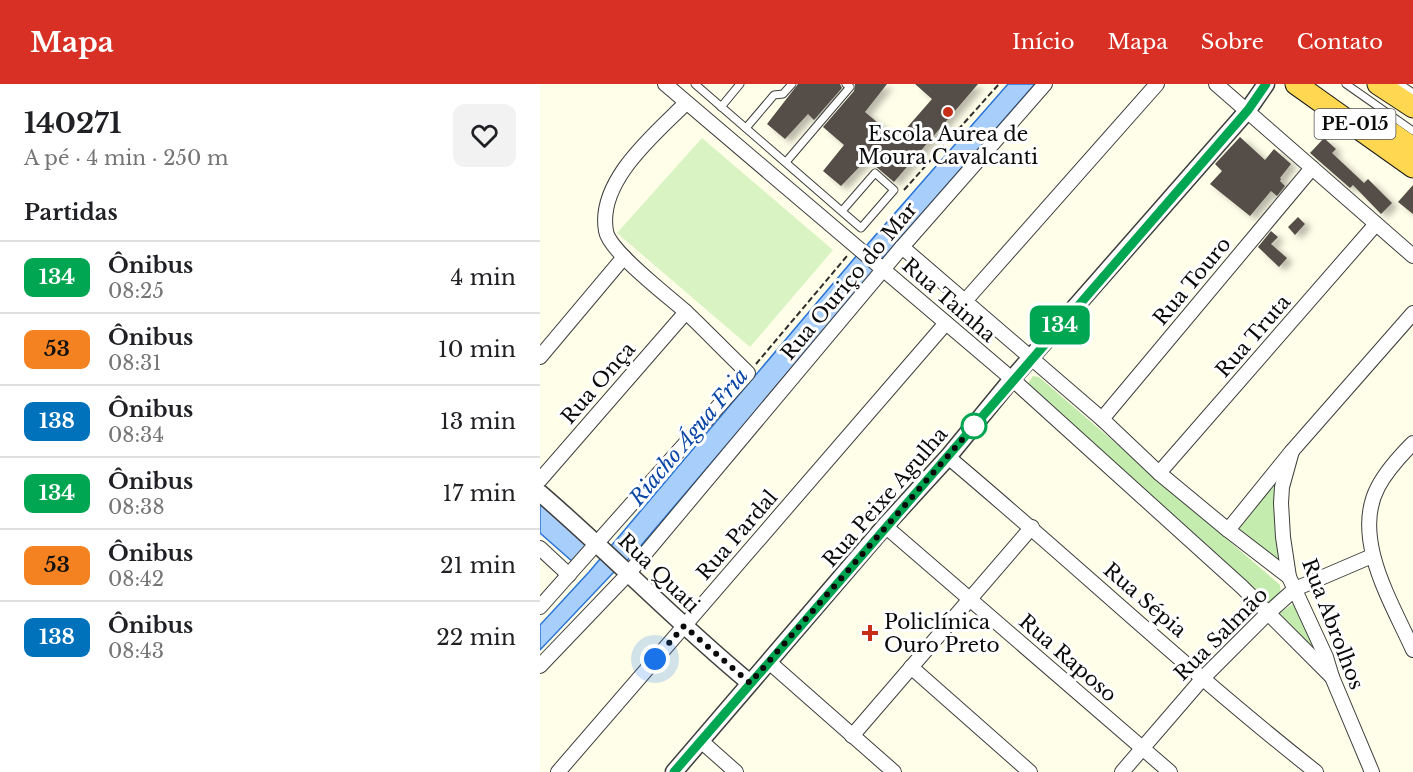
<!DOCTYPE html>
<html lang="pt">
<meta charset="utf-8">
<style>
body{margin:0;font-family:"Libre Baskerville",serif;background:#f2f2f2;color:#202124;height:100vh;display:flex;flex-direction:column;font-size:22px;white-space:nowrap}
*{box-sizing:border-box;margin:0}
p{font-size:20px;color:#757577}
.icon{flex:none;width:33px;height:33px;fill:none;stroke:currentColor;stroke-width:2;stroke-linecap:round;stroke-linejoin:round}
.map{position:relative;flex:1;overflow:hidden}
.panel{display:flex;flex-direction:column;background:#fff;width:540px}
.panel>*{flex:none}
.badge{padding:0 12px;border-radius:9px;font-size:21px;line-height:39px}
.you{position:absolute;width:30px;height:30px;margin:-15px;border:4px solid #fff;border-radius:50%;background:#1a73e8;box-shadow:0 0 0 9px #1a73e833}
.map>.badge{position:absolute;translate:-50% -50%;box-shadow:0 0 0 3px #fff}
h2{padding:0 24px;font-size:22px;line-height:54px}
.round{display:grid;place-items:center;flex:none;width:63px;height:63px;border-radius:12px;background:#f2f2f2}
.head{display:flex;align-items:center;justify-content:space-between;height:102px;padding:0 24px}
h1{font-size:28px;font-weight:700;line-height:45px}
ul{padding:0;list-style:none}
li{display:flex;align-items:center;gap:18px;height:72px;padding:0 24px;border-top:2px solid #e0e0e0}
li div{flex:1}
li b{display:block;font-size:22px}
li em{font-style:normal}
li .badge{min-width:66px;font-weight:700;text-align:center}
header{display:flex;align-items:center;gap:36px;box-sizing:border-box;height:84px;padding:0 30px;background:#d93025;color:#fff}
header strong{font-size:28px}
nav{display:flex;gap:33px;margin-inline-start:auto;font-size:21px}
main{display:flex;flex:1;min-height:0}
.map>svg:first-child{display:block}
.green{fill:#c5ecaf}
.pitch{fill:#d9f3c2}
.water{fill:#a8cefb;stroke:#2974d8;stroke-width:1.5}
.building{fill:#544e46;filter:url(#shadow)}
.lines{fill:none;stroke-linecap:round;stroke-linejoin:round}
.service-casing{stroke:#3e3e3e;stroke-width:9}
.minor-casing{stroke:#3e3e3e;stroke-width:16}
.tertiary-casing{stroke:#3e3e3e;stroke-width:19}
.trunk-casing{stroke:#1c1c1c;stroke-width:23}
.path{stroke:#2d2d2d;stroke-width:2;stroke-dasharray:6 3;stroke-linecap:butt}
.service{stroke:#fff;stroke-width:7}
.minor{stroke:#fff;stroke-width:14}
.tertiary{stroke:#fff;stroke-width:16}
.trunk{stroke:#ffd750;stroke-width:21}
.line-casing{stroke:#fff;stroke-width:14}
.line{stroke:#00a651;stroke-width:9}
.walk{stroke:#0b0b0b;stroke-width:6;stroke-dasharray:0 10.8}
.poi-dot{fill:#c62e18;stroke:#fff;stroke-width:2}
.stop-dot{fill:#fff;stroke:#00a651;stroke-width:3}
.labels{text-anchor:middle;dominant-baseline:central;stroke-width:6;stroke-linejoin:round;paint-order:stroke}
.shield{fill:#fff;stroke:#545454;stroke-width:1.5}
.shield-label{font-size:18px;font-weight:bold;fill:#0b0b0b}
.poi-label{font-size:20px;fill:#0b0b0b;stroke:#fff}
.street-label{font-size:20px;fill:#0b0b0b;stroke:#fff}
.water-label{font-size:21px;font-style:italic;fill:#0b47a6;stroke:#fff}
</style>
<header>
<strong>Mapa</strong>
<nav><a>Início</a><a>Mapa</a><a>Sobre</a><a>Contato</a></nav>
</header>
<main>
<section class="panel">
<div class="head"><div><h1>140271</h1><p>A pé · 4 min · 250 m</p></div><a class="round"><svg class="icon" aria-label="heart" viewBox="0 0 24 24"><path d="M12 20l-8-8c-3-5 5-10 8-4 3-6 11-1 8 4z"/></svg></a></div>
<h2>Partidas</h2>
<ul>
<li><span class="badge" style="background:#00a651;color:#fff">134</span><div><b>Ônibus</b><p>08:25</p></div><em>4 min</em></li>
<li><span class="badge" style="background:#f58220;color:#111">53</span><div><b>Ônibus</b><p>08:31</p></div><em>10 min</em></li>
<li><span class="badge" style="background:#0072bc;color:#fff">138</span><div><b>Ônibus</b><p>08:34</p></div><em>13 min</em></li>
<li><span class="badge" style="background:#00a651;color:#fff">134</span><div><b>Ônibus</b><p>08:38</p></div><em>17 min</em></li>
<li><span class="badge" style="background:#f58220;color:#111">53</span><div><b>Ônibus</b><p>08:42</p></div><em>21 min</em></li>
<li><span class="badge" style="background:#0072bc;color:#fff">138</span><div><b>Ônibus</b><p>08:43</p></div><em>22 min</em></li>
</ul>
</section>
<div class="map">
<svg width="873" height="688" viewBox="0 0 873 688">
<defs>
<filter id="shadow"><feDropShadow dx="6" dy="4" stdDeviation="3" flood-color="#0004"/></filter>
</defs>
<rect width="100%" height="100%" fill="#fffee9"/>
<!-- green -->
<g class="green">
<path d="M493,292L499,293L740,501L741,512L728,523L487,301Z"/>
<path d="M740,394L744,485L694,447Z"/>
<path d="M758,516L787,584L737,531Z"/>
</g>
<!-- pitch -->
<path class="pitch" d="M162,54L293,166L210,263L77,149Z"/>
<!-- water -->
<g class="water">
<path d="M468,0H495L343,174L327,161Z"/>
<path d="M318,170L336,185L93,471L72,490L0,566V541L49,488Z"/>
<path d="M0,419L49,462L34,479L0,449Z"/>
</g>
<!-- building -->
<g class="building">
<path d="M258,0H300L302,4L274,36L268,30L245,55L227,40Z"/>
<path d="M315,0H347L325,28L357,55L392,15L375,0H438L354,98L327,75L301,102L283,87L304,61L283,43L314,7Z"/>
<path d="M700,53L725,76L734,65L751,80L740,94L741,95L740,97L745,102L737,112L731,107L710,132L670,100L682,87L675,80Z"/>
<path d="M784,54L796,65L792,69L824,99L828,95L852,119L841,130L813,101L810,104L770,69Z"/>
<path d="M873,101V130L858,118Z"/>
<path d="M758,133L765,140L755,151L748,143Z"/>
<path d="M731,147L738,153L731,160L747,174L739,183L718,163Z"/>
</g>
<g class="lines">
<!-- service casing -->
<g class="service-casing">
<g id="service">
<path d="M155,0C210,48 266,96 321,144L354,106L335,89L302,127"/>
<path d="M806,0L873,47"/>
<path d="M860,0L873,9"/>
<path d="M181,23L200,0"/>
<path d="M206,44L234,11L243,10L252,0"/>
<path d="M246,78L310,3L306,0"/>
</g>
</g>
<!-- minor casing -->
<g class="minor-casing">
<g id="minor">
<path d="M125,0L472,295L702,503L792,593"/>
<path d="M676,0L873,172"/>
<path d="M362,163L562,335L619,389L688,446L749,493"/>
<path d="M425,217L617,0"/>
<path d="M0,273L84,173"/>
<path d="M562,335L772,84"/>
<path d="M873,359C860,372 847,386 838,403C811,454 852,519 873,566"/>
<path d="M752,367L742,403L741,419L743,453L749,493L786,573L792,593L832,688"/>
<path d="M408,373C532,477 649,588 776,688"/>
<path d="M619,389L836,140"/>
<path d="M0,396L146,228"/>
<path d="M345,442L630,688"/>
<path d="M688,446L752,367L873,229"/>
<path d="M0,464L29,491"/>
<path d="M0,523L208,289C187,269 167,248 146,228C128,212 69,167 66,147C57,97 115,50 146,19"/>
<path d="M229,578L354,688"/>
<path d="M0,582L88,490L362,163L505,0"/>
<path d="M371,583L490,688"/>
<path d="M312,652L492,443"/>
<path d="M161,657L196,688"/>
<path d="M18,688L406,239"/>
<path d="M582,688L663,594L727,530L755,505L832,472"/>
</g>
</g>
<!-- tertiary casing -->
<g class="tertiary-casing">
<g id="tertiary">
<path d="M0,409C72,471 137,539 210,599"/>
<path d="M134,688L345,442L408,373L472,295L708,26L726,0"/>
</g>
</g>
<!-- trunk casing -->
<g class="trunk-casing">
<g id="trunk">
<path d="M756,0L873,83"/>
<path d="M838,0L873,23"/>
<path d="M838,40L873,64"/>
</g>
</g>
<!-- path -->
<g class="path">
<path d="M364,106L459,0"/>
<path d="M216,280L307,172"/>
</g>
<!-- service -->
<use href="#service" class="service"/>
<!-- minor -->
<use href="#minor" class="minor"/>
<!-- tertiary -->
<use href="#tertiary" class="tertiary"/>
<!-- trunk -->
<use href="#trunk" class="trunk"/>
</g>
<g class="lines">
<!-- line casing -->
<g class="line-casing">
<path id="line" d="M134,688C325,467 516,246 708,26L726,0"/>
</g>
<!-- line -->
<use href="#line" class="line"/>
<!-- walk -->
<path class="walk" d="M115,575L144,542L210,599L434,342"/>
</g>
<!-- markers -->
<g class="poi-dot">
<circle cx="408" cy="28" r="6"/>
<path d="M327 540h6v6h6v6h-6v6h-6v-6h-6v-6h6z"/>
</g>
<circle class="stop-dot" cx="434" cy="342" r="12"/>
<g class="labels">
<!-- shield labels -->
<rect class="shield" x="774.5" y="25" width="81" height="30" rx="4.5"/>
<g class="shield-label">
<text x="815" y="40">PE-015</text>
</g>
<!-- poi labels -->
<g class="poi-label">
<text x="408" y="50">Escola Aurea de<tspan x="408" dy="23">Moura Cavalcanti</tspan></text>
<text x="344" y="538" text-anchor="start">Policlínica<tspan x="344" dy="23">Ouro Preto</tspan></text>
</g>
<!-- street labels -->
<g class="street-label">
<text transform="translate(309 197) rotate(-50)">Rua Ouriço do Mar</text>
<text transform="translate(652 197) rotate(-50)">Rua Touro</text>
<text transform="translate(409 216) rotate(41)">Rua Tainha</text>
<text transform="translate(713 252) rotate(-49)">Rua Truta</text>
<text transform="translate(58 299) rotate(-49)">Rua Onça</text>
<text transform="translate(345 413) rotate(-49)">Rua Peixe Agulha</text>
<text transform="translate(197 451) rotate(-49)">Rua Pardal</text>
<text transform="translate(119 489) rotate(44)">Rua Quati</text>
<text transform="translate(605 516) rotate(41)">Rua Sépia</text>
<text transform="translate(793 540) rotate(69)">Rua Abrolhos</text>
<text transform="translate(681 550) rotate(-45)">Rua Salmão</text>
<text transform="translate(528 574) rotate(41)">Rua Raposo</text>
</g>
<!-- water labels -->
<g class="water-label">
<text transform="translate(149 353) rotate(-50)">Riacho Água Fria</text>
</g>
</g>
</svg>
<div class="you" style="left:115px;top:575px"></div>
<b class="badge" style="left:520px;top:241px;background:#00a651;color:#fff">134</b>
</div>
</main>
